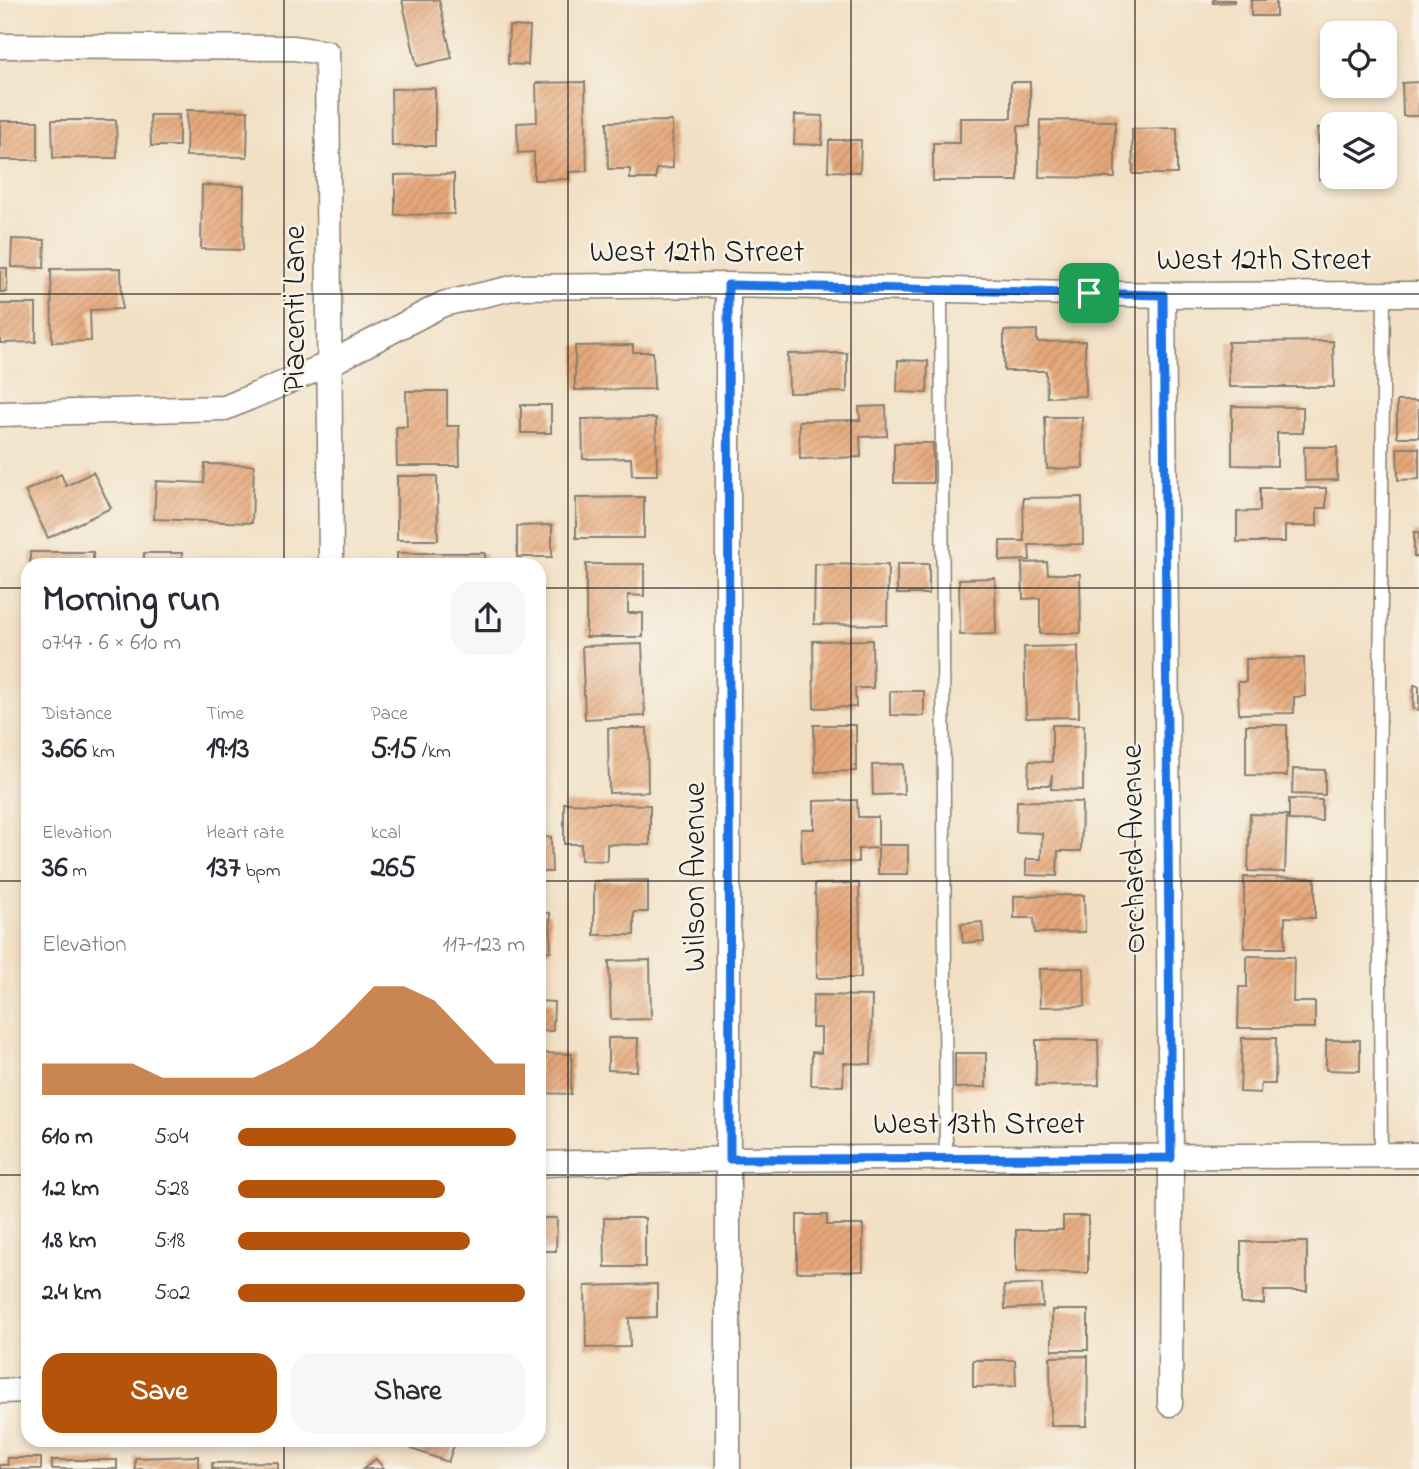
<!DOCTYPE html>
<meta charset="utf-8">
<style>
:root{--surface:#fff;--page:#f7f7f7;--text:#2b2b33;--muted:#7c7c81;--accent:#b45309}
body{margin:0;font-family:"Indie Flower",sans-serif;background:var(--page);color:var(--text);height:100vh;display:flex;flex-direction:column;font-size:26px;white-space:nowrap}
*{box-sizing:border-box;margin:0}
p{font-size:23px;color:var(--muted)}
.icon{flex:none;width:38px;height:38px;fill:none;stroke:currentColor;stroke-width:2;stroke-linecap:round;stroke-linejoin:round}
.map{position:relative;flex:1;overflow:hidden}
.side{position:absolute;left:21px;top:558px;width:525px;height:889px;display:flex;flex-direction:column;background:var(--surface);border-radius:21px;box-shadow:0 4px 10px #0003}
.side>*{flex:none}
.buttons{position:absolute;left:1320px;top:21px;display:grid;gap:14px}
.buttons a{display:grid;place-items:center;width:77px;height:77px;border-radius:14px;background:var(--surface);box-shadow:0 4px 10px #0003;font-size:35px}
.pin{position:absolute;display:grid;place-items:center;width:60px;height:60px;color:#fff;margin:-30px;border-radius:14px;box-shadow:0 4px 10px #0006}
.round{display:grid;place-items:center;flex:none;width:74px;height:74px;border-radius:21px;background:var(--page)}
.head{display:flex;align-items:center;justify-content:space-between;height:119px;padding:0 21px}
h1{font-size:38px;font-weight:700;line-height:52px}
.metrics{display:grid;grid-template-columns:repeat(3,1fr);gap:10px;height:119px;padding:7px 21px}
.metrics div{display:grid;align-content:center}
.metrics b{font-size:30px;font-weight:700}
.metrics small{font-size:19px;font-weight:400}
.metrics p{font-size:19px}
.chart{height:196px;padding:14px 21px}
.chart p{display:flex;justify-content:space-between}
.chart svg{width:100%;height:126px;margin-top:7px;fill:var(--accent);opacity:.7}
.cta{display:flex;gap:14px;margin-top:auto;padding:14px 21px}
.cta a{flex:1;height:80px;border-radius:21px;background:var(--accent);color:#fff;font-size:28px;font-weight:700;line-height:80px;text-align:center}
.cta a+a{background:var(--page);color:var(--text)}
ul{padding:0 21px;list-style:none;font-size:23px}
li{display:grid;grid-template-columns:112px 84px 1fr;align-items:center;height:52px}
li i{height:18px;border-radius:9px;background:var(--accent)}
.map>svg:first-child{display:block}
</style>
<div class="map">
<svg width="1419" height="1469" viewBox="0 0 1419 1469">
<defs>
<pattern id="building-hatch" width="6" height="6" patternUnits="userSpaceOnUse" patternTransform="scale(1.75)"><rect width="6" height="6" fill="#e5a77a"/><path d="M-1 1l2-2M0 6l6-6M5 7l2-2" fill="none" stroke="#c48f69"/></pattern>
</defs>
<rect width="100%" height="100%" fill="#f7f3e8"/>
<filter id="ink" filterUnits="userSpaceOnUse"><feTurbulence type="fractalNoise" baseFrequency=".0143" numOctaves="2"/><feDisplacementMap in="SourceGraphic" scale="14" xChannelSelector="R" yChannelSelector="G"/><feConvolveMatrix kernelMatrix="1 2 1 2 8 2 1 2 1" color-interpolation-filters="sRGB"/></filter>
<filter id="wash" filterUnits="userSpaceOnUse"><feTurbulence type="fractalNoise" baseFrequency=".00686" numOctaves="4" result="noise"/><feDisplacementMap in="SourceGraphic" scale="28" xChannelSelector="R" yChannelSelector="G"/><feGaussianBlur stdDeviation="1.57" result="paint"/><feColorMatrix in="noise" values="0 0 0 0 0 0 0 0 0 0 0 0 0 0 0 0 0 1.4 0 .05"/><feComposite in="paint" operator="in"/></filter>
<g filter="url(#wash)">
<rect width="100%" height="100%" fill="#f2e0c5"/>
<g id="blocks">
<path fill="url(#building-hatch)" d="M402,0H439L452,58L417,66Z
M1213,0H1234V2L1213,3Z
M1251,0H1276V16H1251Z
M509,26L530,27L528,65L508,64Z
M585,82L587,171L569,172V179L534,180V152L518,153L517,123L537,122L536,83Z
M1011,82H1030V126H1018V181H933V143H960V118H1011Z
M1419,82V116H1403L1402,83Z
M435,88V146H392L391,89Z
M187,110L248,111L247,157L186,156Z
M150,115H179V146H151Z
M795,115L823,116L822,145L794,144Z
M52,120H116L117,158H53Z
M1040,120L1115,121V178L1039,177Z
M0,121H38V160H0Z
M672,121L673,168L656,169V179H630V169H608L607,122Z
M1332,127V179H1319L1318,128Z
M1177,128V174H1133L1132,129Z
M829,140H861L860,172L828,171Z
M454,174V214L395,215V175Z
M202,185L244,186L243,250L201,249Z
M12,239L45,240L44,268L11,267Z
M0,268H7V292H0Z
M121,268L122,309L90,310L91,341L52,342L51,269Z
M0,304H36V342L0,343Z
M1037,330V342L1085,341L1086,396L1047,397L1046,371H1004V331Z
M1333,341L1334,387H1229L1228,342Z
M633,345V352H653L654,389L575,390V346Z
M847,353V392L789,393L788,354Z
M898,360L928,361L927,393L897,392Z
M406,391H447V426H459L460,466H397L396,427H407Z
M1397,401H1419V437H1397Z
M521,405H551V433H521Z
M886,406L887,436L860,437L861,457L800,459L799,421L860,420L859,407Z
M1232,406L1303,407V433H1277V466L1232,465Z
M1045,417H1082L1083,468L1047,469Z
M656,418L657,475H632L631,458L583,459L582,419Z
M894,443H933V483H894Z
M1304,447H1337V480L1305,481Z
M1397,448H1419V479L1398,480Z
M205,464L254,465L252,523L154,519L156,481L204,483Z
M93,472L111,508L48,538L25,491L61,474L66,486Z
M397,476H437L438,540H397Z
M1260,488H1326V508H1317V526H1285V542H1237V512L1260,511Z
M644,497V538H576V498Z
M1082,497L1083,544L1029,545L1030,560L1000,561V541H1024L1023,498Z
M552,525V557H517V526Z
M1414,532H1419V557H1414Z
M30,552H93V565H30Z
M144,553H182V565H144Z
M397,553H485V565H397Z
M1047,562L1048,574H1080L1081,633L1040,634V598L1023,599L1022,563Z
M586,564H644V596L628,595V613H643V637H586Z
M815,564L888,565L887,625L814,624Z
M897,564H929V594H897Z
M995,578L996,634L960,635L959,579Z
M872,640L873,688H855L856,707L814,708L813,641Z
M642,644L645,716L585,719L582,646Z
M1078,646L1079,717L1026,718L1024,647Z
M1304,658L1305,696L1294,697V713L1239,714L1238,682H1246V659Z
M1414,685L1419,686V710L1413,709Z
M890,691H924V716L890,715Z
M814,725H856V771L815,772Z
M1052,725H1084L1083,790L1051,789L1052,775L1050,785H1028L1029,761L1052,762Z
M1246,725H1287V776L1246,775Z
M608,728H647L648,792L609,793Z
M903,764L904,794L873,795L872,765Z
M1293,769L1325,770V795L1292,794Z
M1289,799L1322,800V821L1289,820Z
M857,800L858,817H878V845H908V874H878V848L858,849V862L802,863L801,829H814V801Z
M1017,801L1082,802L1081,851H1058L1057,876L1026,875V859H1041L1042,833L1016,832Z
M564,803L650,805V845L607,844V861L581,860V844H564Z
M1250,814L1287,815L1285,872L1248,871Z
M539,837H551L552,872H539Z
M1244,877L1315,878V918L1285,917V948H1244Z
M648,880V912H634V935H594V881Z
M859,883L861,978H817L815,884Z
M1084,895L1085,932L1035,933L1034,918H1014V896Z
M539,913H550L551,951L539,952Z
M982,922L984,941L963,943L961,924Z
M1247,956L1294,957L1293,1002H1315V1028H1238L1239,987H1247Z
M650,960L651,1019L611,1020L609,961Z
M1084,968L1085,1006L1040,1007L1039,969Z
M813,995L872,996L871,1064L844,1063L843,1086L811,1085L812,1052L821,1053V1028H812Z
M539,1001L554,1002L553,1031H539Z
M608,1038H638L637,1071L608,1070Z
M1242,1038H1276L1275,1084H1261L1260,1093L1240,1092Z
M1036,1040H1098L1099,1085L1036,1086Z
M1326,1040H1360V1071L1326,1070Z
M539,1053L572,1054L571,1094L539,1093Z
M955,1053H986V1087L955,1088Z
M797,1215H827V1225H863V1271L797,1272Z
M1063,1216H1088V1273L1016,1272V1230H1063Z
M539,1218H557L556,1251H539Z
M604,1218H645V1267H605Z
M1241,1242H1307V1291H1264V1304H1241Z
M657,1284V1317L629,1318L630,1347L586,1348L585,1286Z
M1042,1284L1043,1307L1005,1309L1004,1286Z
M1052,1310H1088V1350H1052Z
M1088,1356L1087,1426H1051L1050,1357Z
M973,1360H1015L1016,1386L973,1387Z
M414,1440H456L448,1462L411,1449Z
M198,1456V1469H135V1458Z
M7,1458H41V1469H0V1465H8Z
M376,1459L384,1469H363Z
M52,1460H117V1469H52Z
M278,1462V1469H212V1463Z"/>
</g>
</g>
<g filter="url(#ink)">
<use href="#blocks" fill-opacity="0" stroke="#877e70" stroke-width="2"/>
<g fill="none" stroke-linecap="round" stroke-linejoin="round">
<g stroke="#877e70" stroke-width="15">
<path id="service" d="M941,290L946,1158
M1381,1156L1379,799L1384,294"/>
</g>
<g stroke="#877e70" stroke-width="27">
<path id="minor" d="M0,46L294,48L327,53L331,565
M728,285V1469
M1163,295L1171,1158L1170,1404
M0,414L225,408L329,364L443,304L517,287L728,285L1163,295L1419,294
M539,1164L730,1159L1419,1155
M0,1391L28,1390"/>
</g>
<use href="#service" stroke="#fff" stroke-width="12"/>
<use href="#minor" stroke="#fff" stroke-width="24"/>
</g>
</g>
<g fill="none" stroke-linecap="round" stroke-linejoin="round" filter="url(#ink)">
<g stroke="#fff" stroke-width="14">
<path id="route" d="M728,285L1163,295L1171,1158L730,1159Z"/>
</g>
<use href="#route" stroke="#1a73e8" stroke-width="9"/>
</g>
<path fill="none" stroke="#1c1c1c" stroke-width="2" stroke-opacity="0.55" d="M284,0V565M568,0V1469M851,0V1469M1135,0V1469M0,294H1419M0,588H28M539,588H1419M0,881H28M539,881H1419M0,1175H28M539,1175H1419M284,1440V1469"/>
<g text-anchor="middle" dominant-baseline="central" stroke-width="5" stroke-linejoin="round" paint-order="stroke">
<g font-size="32" fill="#1c1c1c" stroke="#f7f3e8">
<text x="697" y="253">West 12th Street</text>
<text x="1264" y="261">West 12th Street</text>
<text transform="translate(296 309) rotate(-90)">Piacenti Lane</text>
<text transform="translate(1135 849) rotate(-91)">Orchard Avenue</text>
<text transform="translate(696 877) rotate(-90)">Wilson Avenue</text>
<text x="979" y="1125">West 13th Street</text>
</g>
</g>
</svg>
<div class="buttons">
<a><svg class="icon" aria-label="locate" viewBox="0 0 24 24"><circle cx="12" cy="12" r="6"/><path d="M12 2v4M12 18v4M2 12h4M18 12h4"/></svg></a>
<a><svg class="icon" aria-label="layers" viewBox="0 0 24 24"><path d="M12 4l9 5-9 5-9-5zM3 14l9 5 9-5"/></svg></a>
</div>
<div class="pin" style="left:1089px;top:293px;background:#1e9e55"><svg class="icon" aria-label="arrive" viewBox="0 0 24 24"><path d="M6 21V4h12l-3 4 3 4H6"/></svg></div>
<section class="side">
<div class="head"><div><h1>Morning run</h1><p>07:47 · 6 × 610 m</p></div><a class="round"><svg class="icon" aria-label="share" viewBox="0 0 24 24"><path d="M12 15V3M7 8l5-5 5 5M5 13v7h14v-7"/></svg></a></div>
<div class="metrics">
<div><p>Distance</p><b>3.66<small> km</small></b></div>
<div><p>Time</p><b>19:13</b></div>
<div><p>Pace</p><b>5:15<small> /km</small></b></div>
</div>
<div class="metrics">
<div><p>Elevation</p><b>36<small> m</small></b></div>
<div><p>Heart rate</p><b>137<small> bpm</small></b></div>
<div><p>kcal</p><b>265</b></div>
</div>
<div class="chart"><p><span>Elevation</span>117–123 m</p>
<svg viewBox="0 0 160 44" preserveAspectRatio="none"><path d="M0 44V33L10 33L20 33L30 33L40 38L50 38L60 38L70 38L80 33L90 27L100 17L110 6L120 6L130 11L140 22L150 33L160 33V44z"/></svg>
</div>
<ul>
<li><b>610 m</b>5:04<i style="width:97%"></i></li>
<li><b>1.2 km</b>5:28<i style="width:72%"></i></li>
<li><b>1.8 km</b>5:18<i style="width:81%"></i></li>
<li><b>2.4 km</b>5:02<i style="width:100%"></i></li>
</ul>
<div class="cta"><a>Save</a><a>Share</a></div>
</section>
</div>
